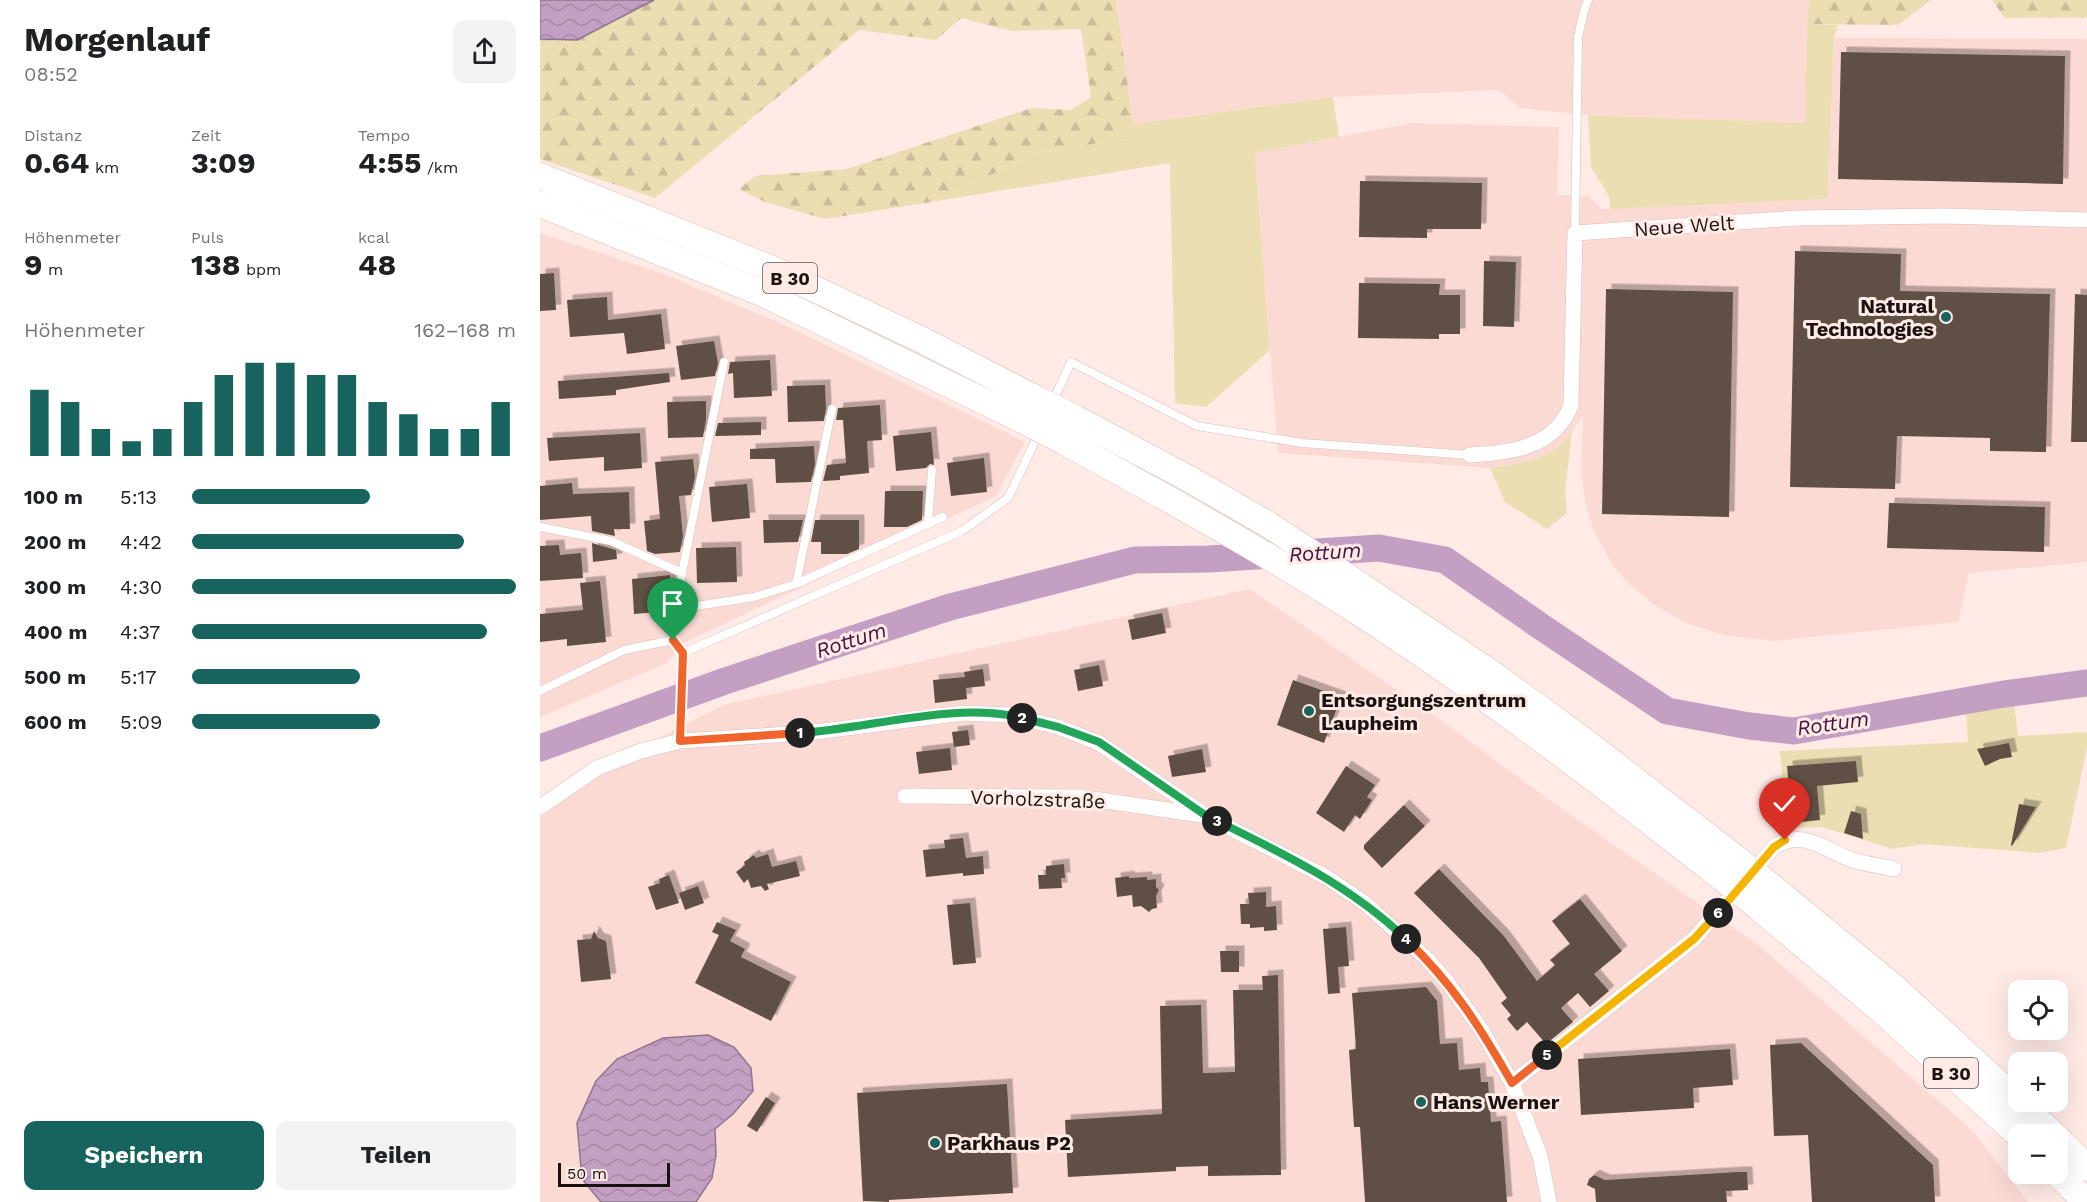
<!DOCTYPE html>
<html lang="de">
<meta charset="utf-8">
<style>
:root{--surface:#fff;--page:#f2f2f2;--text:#202124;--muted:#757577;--accent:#17645f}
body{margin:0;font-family:"Work Sans",sans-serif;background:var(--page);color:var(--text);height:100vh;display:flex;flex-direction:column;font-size:22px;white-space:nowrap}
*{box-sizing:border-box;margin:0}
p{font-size:20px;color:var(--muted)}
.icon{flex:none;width:33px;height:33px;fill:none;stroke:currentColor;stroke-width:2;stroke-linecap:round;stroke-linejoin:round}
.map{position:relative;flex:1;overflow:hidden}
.details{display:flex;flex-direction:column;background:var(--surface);width:540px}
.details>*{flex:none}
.fabs{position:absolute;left:1468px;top:980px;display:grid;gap:12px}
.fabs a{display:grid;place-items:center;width:60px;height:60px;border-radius:12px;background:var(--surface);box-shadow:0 6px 24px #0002;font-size:30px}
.scale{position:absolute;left:18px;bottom:15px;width:112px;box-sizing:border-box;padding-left:6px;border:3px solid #1a1210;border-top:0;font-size:16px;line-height:21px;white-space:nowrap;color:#1a1210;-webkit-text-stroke:4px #ffeae6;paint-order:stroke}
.pin{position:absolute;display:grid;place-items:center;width:51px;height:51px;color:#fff;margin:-62px -26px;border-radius:50% 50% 50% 0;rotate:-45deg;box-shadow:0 0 6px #0007}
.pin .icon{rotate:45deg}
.km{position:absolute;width:30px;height:30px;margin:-15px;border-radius:50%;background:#222;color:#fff;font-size:16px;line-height:30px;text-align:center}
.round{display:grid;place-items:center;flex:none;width:63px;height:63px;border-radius:12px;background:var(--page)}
.head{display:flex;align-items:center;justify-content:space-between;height:102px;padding:0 24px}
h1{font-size:33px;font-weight:700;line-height:45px}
.figures{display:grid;grid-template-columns:repeat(3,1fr);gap:9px;height:102px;padding:6px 24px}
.figures div{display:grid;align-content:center}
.figures b{font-size:30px;font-weight:700}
.figures small{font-size:16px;font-weight:400}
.figures p{font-size:16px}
.chart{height:168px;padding:12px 24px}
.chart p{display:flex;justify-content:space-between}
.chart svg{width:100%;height:108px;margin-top:6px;stroke:var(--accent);stroke-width:6}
.cta{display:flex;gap:12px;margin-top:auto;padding:12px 24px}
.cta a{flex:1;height:69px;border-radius:12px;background:var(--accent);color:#fff;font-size:24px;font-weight:700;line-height:69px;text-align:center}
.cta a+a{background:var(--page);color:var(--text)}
ul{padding:0 24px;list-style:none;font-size:20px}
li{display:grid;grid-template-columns:96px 72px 1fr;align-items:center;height:45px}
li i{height:15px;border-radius:8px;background:var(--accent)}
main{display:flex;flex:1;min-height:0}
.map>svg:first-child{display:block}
</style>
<main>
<section class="details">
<div class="head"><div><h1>Morgenlauf</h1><p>08:52</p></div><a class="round"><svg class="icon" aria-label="share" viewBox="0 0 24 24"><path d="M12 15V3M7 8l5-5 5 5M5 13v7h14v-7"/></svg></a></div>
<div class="figures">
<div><p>Distanz</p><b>0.64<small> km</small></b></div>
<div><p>Zeit</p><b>3:09</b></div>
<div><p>Tempo</p><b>4:55<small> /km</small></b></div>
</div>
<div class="figures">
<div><p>Höhenmeter</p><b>9<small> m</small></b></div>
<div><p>Puls</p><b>138<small> bpm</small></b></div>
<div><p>kcal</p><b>48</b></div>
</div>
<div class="chart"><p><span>Höhenmeter</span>162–168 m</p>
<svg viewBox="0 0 160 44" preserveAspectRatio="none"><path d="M5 44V17M15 44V22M25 44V33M35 44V38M45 44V33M55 44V22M65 44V11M75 44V6M85 44V6M95 44V11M105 44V11M115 44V22M125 44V27M135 44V33M145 44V33M155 44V22"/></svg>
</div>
<ul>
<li><b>100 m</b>5:13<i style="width:55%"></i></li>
<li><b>200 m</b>4:42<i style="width:84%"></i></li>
<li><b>300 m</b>4:30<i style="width:100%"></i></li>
<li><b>400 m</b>4:37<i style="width:91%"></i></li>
<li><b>500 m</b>5:17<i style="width:52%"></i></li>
<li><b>600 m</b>5:09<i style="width:58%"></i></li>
</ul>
<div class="cta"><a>Speichern</a><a>Teilen</a></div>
</section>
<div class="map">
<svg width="1547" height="1202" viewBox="0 0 1547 1202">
<defs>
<pattern id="forest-firs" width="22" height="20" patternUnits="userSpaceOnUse" patternTransform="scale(1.5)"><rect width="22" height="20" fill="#ecdeb3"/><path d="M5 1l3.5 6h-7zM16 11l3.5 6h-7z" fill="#cabd99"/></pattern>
<pattern id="water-waves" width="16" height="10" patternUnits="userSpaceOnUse" patternTransform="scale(1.5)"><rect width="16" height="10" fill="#c39fc3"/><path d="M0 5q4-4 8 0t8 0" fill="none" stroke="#a788a6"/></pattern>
<filter id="shadow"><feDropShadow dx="5.5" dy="-5.5" stdDeviation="0" flood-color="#0004"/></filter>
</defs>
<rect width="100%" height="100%" fill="#ffeae6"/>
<path fill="#fcdad4" d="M576,0H1269L1267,24L1266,123L1048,115L980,108L959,90L793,97L593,124Z
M1294,38L1547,39V562L1429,573L1418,622L1234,641L1184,635L1146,623L1113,604L1089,584L1073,565L1054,532L1046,505L1041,475L1043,415L1025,441L1009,453L989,461L950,468L738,453L715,153L873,123L1019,127L1017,195L1049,196L1062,209L1286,199Z
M0,233L124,274L251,328L485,442L456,496L141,644L127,663L0,717Z
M710,589L902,721L1008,799L1218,945L1431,1129L1488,1202H0V799L183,705Z"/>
<path fill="#ecdeb3" d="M1267,24L1298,25L1294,38L1287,199L1070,209L1069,196L1051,167L1048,115L1265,123Z
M793,97L799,137L715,153L730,350L666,407L635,403L630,163L391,202L501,152L584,139L593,124Z
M1032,431L1025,491L1027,513L1007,529L965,502L950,468C980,463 1013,460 1032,431Z
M1474,702L1478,736L1547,732V747L1526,848L1499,853L1382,844L1353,849L1282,827L1247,828L1240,751L1428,742L1426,710Z"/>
<path fill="url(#forest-firs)" d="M114,0H576L593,124L584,139L501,152L391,202L285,219L225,202L199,189L215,176L307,169L492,108L531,110L551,97L541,29L471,31L421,18L396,40L319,30L115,198L0,159V39L37,40Z
M1269,0H1391L1358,25L1267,24Z
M1452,0H1547V18H1465Z"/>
<path fill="url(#water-waves)" stroke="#90758d" stroke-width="1.5" d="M0,0H114L37,40L0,39Z
M168,1035L194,1047L211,1068L213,1091L193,1114L175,1129L176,1155L172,1178L156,1202H61L42,1179L37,1123L56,1081L77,1059L123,1038Z"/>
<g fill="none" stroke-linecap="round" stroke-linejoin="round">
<path stroke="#c39fc3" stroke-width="27" d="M0,748L185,681L410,607L595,560L669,559L839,548L905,560L1006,630L1127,711L1209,726L1254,731L1464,694L1547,683"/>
</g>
<path fill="#605044" filter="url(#shadow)" d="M1301,52L1525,56L1523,184L1298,179Z
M820,181L942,183L941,229H887V238L819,237Z
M1255,251L1361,254L1360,291L1510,294L1506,452L1450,451V438L1357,436L1355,489L1250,487Z
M944,261L976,262L974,327L943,326Z
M14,273L16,310L0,311V274Z
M819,283L900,284L899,295H920V334H899V339L818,338Z
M1066,289L1193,292L1189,517L1062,514Z
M1535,294L1547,295V442H1531Z
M67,297L68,320L121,314L125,349L87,354L84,333L30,337L27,300Z
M174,341L178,363L175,376L141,380L136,346Z
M230,360L232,396L194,398L193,373L188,374L190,362Z
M129,373L130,382L76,390V395L19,399L18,381Z
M285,385L286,408L284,421L248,422L247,386Z
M166,401V420L163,437L128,438L127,402Z
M340,405L342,440L327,441L329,473L300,476V480L283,481L287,465L306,463L303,420H296L298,408Z
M221,422V435L175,436L178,423Z
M391,432L394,465L390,464L386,468L356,471L353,436Z
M100,433L102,468L64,471V457L9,461L7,438Z
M274,446L275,464L271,482L236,483L235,459H210V449Z
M444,458L447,492L411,496L407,463Z
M153,459L155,477L151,495L139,496L143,536L140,552L115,554L107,551L104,521L120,519L115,462Z
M32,483L33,494L89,492L90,529H74L75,536L52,531L51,516L0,520V486Z
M207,484L210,518L172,522L169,487Z
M345,491H383L382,520L367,527H344Z
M1349,503L1505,507L1504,552L1347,548Z
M223,520H263L258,542L224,543Z
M275,520H319V549L307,554H281V542H271Z
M52,543L76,550L77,559L53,562Z
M19,545L20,555L41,553L43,578L0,581V546Z
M196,547L197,582L157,583L156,548Z
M130,575L132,600L131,611L94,614L92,579Z
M60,581L66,642L27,646V639L0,642V614L43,610L40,583Z
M622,613L626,633L592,640L588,620Z
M559,665L563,686L538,691L534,670Z
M443,669L445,686L426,688L427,699L395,703L393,680L425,677L424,672Z
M753,680L801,697L784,743L737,725Z
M428,730L430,745L414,747L412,732Z
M1469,743L1472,757L1460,759L1445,766L1437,749Z
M410,748L412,770L379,774L376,752Z
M662,749L666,772L632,777L628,756Z
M1316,761L1318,782L1277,786L1280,820L1252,823L1247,766Z
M806,766L835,785L827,797L832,800L820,819L815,815L804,832L776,813Z
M1479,804L1496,807L1472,846L1471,845Z
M864,805L885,826L842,868L824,849V845Z
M1311,811L1321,814L1323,839L1304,833Z
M423,838L426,858L443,856L444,874L423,876V873L386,877L383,850L405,848L404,840Z
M228,854L232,867L256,861L260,876L227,884L229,889L225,891L221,886L211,888L208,879L204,883L196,872L205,865L204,862L214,855L216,858Z
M524,864L525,878H521L522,888L499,889L498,875H506V866Z
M899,869L964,936L997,981L1015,965L1010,960L1030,944L1012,921L1040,899L1082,951L1054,974L1069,991L1050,1007L1038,993L1021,1008L1033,1022L1006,1044L987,1022L977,1031L967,1019L971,1015L961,1003L967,998L939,958L874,893Z
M129,875L139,903L116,910L108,887L120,883L119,879Z
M589,876V878L607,877V880L616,879V887L619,890L616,896L617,908L612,909L609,912L601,906L593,907L592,895L577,897L575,878Z
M158,886L164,903L145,910L139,893Z
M726,892V907L736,906L737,930L724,931V927L710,928V924H701L700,904H709L708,893Z
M430,903L436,963L413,965L407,905Z
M177,922L196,930L190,941L205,949L201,957L251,982L231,1021L155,983L179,935L172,932Z
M806,927L809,966L798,967L800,993L788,994L783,929Z
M54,931L58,938L66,941L71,979L41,982L37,940L51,939Z
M680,951H699V972H681Z
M738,975L741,1175L668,1176V1166L636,1167V1171L528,1177L525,1120L622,1114L620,1006L661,1005L663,1073L695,1072L693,990H723L722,976Z
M886,987L897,1001L900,1044L917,1043L919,1070L940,1068L941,1082H948L951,1122L961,1121L967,1202H825L820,1127H814L809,1050L816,1049L812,993Z
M1261,1043L1393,1165L1395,1202H1272L1268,1135L1234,1136L1230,1045Z
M1190,1049L1193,1085L1153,1088L1154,1108L1041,1115L1038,1059Z
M467,1084L473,1193L349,1200V1202L323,1201L317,1093Z
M226,1097L235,1103L217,1132L207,1126Z
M1197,1172H1207L1208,1190L1186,1191L1187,1202H1056L1055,1189L1047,1185L1049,1179L1054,1175L1065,1180Z"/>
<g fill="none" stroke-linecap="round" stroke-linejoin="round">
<g stroke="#d8bfbb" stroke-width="9">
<path id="service" d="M1035,233L1038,37L1044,11L1048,0
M512,403L531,362L657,426L762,443L930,455
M388,524L392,470
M0,527L71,541L142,573
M256,584L292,409
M137,609L214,597L256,584L403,517
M143,653L133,640L142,573L184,362
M0,691L84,650L133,640
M140,741L143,653L422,531L468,498L499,433"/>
</g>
<g stroke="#d8bfbb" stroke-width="16">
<path id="minor" d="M930,455C971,452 1014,449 1031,405L1035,233L1258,218L1404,216L1547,220
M365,796L539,797L661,815
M0,807L57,768L101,751L140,741L267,733L423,713L469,715L518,727L559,743L665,815L786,877L826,904L887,959L908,983L941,1029L972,1083L1000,1156L1009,1202
M972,1083L1154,939L1234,847C1262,828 1285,850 1312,860C1326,864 1340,866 1354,869"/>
</g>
<g stroke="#d8bfbb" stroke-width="27">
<path id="trunk" d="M0,176L237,271L384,341L493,397
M0,204L224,294L484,421
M533,417L651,480L729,525L799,571L954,675L1043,740L1197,859
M523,441C620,494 716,547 809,606C939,689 1061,783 1182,878
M1232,887L1355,988L1513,1134
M1218,907L1342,1011L1479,1135
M1518,1139L1547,1168
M1517,1173L1546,1202"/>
</g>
<use href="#service" stroke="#fff" stroke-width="8"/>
<use href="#minor" stroke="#fff" stroke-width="15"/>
<use href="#trunk" stroke="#fff" stroke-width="26"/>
<g stroke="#d8bfbb" stroke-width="27" stroke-linecap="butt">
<path id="trunk-bridge" d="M493,397L533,417
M484,421L523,441
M1197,859L1232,887
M1182,878L1218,907"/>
</g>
<use href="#trunk-bridge" stroke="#fff" stroke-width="26"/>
</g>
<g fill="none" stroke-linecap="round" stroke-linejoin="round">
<g stroke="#fff" stroke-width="12">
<path id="split-1" d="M133,640L143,653L140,741L260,733"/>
</g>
<g stroke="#fff" stroke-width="12">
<path id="split-2" d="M260,733C328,729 415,701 482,718"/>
</g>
<g stroke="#fff" stroke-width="12">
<path id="split-3" d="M482,718L518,727L559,742L665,815L677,821"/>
</g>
<g stroke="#fff" stroke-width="12">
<path id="split-4" d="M677,821C745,854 812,887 866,939"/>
</g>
<g stroke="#fff" stroke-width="12">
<path id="split-5" d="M866,939C913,984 940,1027 972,1083L1007,1055"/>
</g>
<g stroke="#fff" stroke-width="12">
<path id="split-6" d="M1007,1055L1154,939L1178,913"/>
</g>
<g stroke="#fff" stroke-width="12">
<path id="split-7" d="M1178,913L1234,847L1245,840"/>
</g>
<use href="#split-1" stroke="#f0652b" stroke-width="8"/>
<use href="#split-2" stroke="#22a559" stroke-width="8"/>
<use href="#split-3" stroke="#22a559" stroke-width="8"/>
<use href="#split-4" stroke="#22a559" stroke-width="8"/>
<use href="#split-5" stroke="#f0652b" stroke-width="8"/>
<use href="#split-6" stroke="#f5b400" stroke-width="8"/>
<use href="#split-7" stroke="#f5b400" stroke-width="8"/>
</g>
<g fill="#17645f" stroke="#ffeae6" stroke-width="2">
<circle cx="1406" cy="317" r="6"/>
<circle cx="769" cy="711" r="6"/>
<circle cx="881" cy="1102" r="6"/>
<circle cx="395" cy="1143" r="6"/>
</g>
<g text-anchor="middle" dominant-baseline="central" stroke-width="6" stroke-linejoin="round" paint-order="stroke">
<g fill="#ffeae6" stroke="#5f5350" stroke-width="1.5">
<rect x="223" y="263" width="54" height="30" rx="4.5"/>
<rect x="1384" y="1058" width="54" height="30" rx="4.5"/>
</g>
<g font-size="18" font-weight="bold" fill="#1a1210">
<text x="250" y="278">B 30</text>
<text x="1411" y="1073">B 30</text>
</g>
<g font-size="20" fill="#1a1210" stroke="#ffeae6">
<text transform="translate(1144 226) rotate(-4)">Neue Welt</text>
<text transform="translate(498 799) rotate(2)">Vorholzstraße</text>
</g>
<g font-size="20" font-weight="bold" fill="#1a1210" stroke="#ffeae6" text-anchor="start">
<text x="1394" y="306" text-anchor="end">Natural<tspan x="1394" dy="23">Technologies</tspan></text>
<text x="781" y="700">Entsorgungszentrum<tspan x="781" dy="23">Laupheim</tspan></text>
<text x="893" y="1102">Hans Werner</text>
<text x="407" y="1143">Parkhaus P2</text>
</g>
<g font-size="21" font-style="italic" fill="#401442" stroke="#ffeae6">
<text transform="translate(785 552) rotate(-4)">Rottum</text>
<text transform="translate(311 640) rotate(-18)">Rottum</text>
<text transform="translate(1293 723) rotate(-8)">Rottum</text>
</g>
</g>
</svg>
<div class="fabs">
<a><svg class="icon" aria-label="locate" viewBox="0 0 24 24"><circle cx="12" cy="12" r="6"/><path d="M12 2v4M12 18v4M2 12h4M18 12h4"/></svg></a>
<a>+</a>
<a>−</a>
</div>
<div class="scale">50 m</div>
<div class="pin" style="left:133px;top:640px;background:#1e9e55"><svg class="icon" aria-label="arrive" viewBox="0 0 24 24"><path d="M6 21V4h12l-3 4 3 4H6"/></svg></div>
<div class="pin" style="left:1245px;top:840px;background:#d93025"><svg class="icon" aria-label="check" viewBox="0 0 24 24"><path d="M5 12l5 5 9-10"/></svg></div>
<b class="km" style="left:260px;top:733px">1</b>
<b class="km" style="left:482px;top:718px">2</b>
<b class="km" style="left:677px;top:821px">3</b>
<b class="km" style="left:866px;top:939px">4</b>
<b class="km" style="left:1007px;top:1055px">5</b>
<b class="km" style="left:1178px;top:913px">6</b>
</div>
</main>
